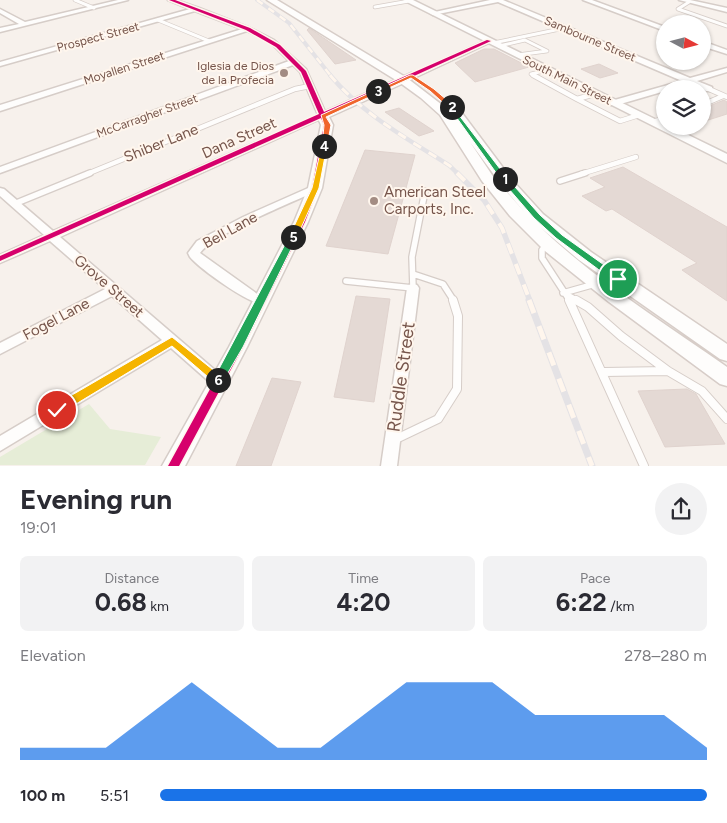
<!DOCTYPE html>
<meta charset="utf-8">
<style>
:root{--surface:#fff;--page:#f2f2f3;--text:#2b2b33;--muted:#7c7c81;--accent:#1a73e8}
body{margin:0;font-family:Figtree,sans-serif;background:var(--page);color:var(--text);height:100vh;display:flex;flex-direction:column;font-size:19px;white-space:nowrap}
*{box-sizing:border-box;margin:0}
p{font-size:16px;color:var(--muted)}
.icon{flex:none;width:28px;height:28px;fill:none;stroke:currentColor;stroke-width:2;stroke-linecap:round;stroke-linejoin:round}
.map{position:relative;height:466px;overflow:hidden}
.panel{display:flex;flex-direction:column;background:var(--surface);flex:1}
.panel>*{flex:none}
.needle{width:32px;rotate:97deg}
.tools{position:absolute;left:656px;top:15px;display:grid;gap:10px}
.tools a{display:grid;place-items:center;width:55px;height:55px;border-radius:50%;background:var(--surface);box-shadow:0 1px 4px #0004;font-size:25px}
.pin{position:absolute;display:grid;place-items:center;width:42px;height:42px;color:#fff;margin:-21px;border:2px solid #fff;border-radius:50%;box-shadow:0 1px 5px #0007}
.km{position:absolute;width:25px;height:25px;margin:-12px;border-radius:50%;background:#222;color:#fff;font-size:14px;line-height:25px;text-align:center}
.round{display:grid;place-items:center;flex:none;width:52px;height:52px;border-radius:26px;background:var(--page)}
.head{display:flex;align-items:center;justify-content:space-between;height:85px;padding:0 20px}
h1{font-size:28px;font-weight:700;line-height:38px}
.stats{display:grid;grid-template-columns:repeat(3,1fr);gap:8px;height:85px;padding:5px 20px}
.stats div{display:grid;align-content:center;border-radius:8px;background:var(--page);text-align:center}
.stats b{font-size:25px;font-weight:700}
.stats small{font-size:14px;font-weight:400}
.stats p{font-size:14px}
.chart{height:140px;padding:10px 20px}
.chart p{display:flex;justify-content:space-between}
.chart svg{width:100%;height:90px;margin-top:5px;fill:var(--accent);opacity:.7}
ul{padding:0 20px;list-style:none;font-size:16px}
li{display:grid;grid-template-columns:80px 60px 1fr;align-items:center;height:38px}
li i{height:12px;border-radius:6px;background:var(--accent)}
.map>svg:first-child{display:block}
</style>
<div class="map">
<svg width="727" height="466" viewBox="0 0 727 466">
<rect width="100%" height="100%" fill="#f7f1ec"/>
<path fill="#e6edd7" d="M89,404L110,429L161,437L145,465H0V457Z"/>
<path fill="#e4d9d4" stroke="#e0d3ce" d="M309,28L356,60L335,64L307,30Z
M484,49H494L529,67L475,82L455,63Z
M599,64L618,73L600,78L581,69Z
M724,100L727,102V114L702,122V109Z
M399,108L434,131L419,136L385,112Z
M365,150L415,155L388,254L326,246Z
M623,167L727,227V301L682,270L697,263L612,209L606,211L582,196L605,187L590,178Z
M356,296L390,299L374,402L334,397Z
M272,378L301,382L271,466H236Z
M687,389L696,394L725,444L665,447L638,391Z"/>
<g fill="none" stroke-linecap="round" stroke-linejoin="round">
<g stroke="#d6cdc8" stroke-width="4.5">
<path id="service-far3" d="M75,0L94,8
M689,2L678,9L727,26
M375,7L409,1
M158,20L209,41
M493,43L565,28
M499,46L525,40L547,51L517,55
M535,76L531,74L548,70"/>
</g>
<g stroke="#d6cdc8" stroke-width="6">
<path id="service-far2" d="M533,75L577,99
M709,89L727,97
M595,94L577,99L620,121L639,115
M702,105L723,96
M653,122L665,118
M87,174L295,89L310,86
M581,174L636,157"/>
</g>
<g stroke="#d6cdc8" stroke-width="8">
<path id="service-far1" d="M560,181L585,173
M14,204L90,173
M547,243L542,250V258L570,301
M413,274L443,284L454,301
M346,281L413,288L412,257L425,191
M563,293L595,284
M567,295L578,301"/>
</g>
<g stroke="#d6cdc8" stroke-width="10">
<path id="service" d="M569,300L644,466
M576,300L588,307L621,336L668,371L702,391L727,419
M604,372L668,371
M394,440L438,419L457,389L458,316L453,300"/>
</g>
<g stroke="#d6cdc8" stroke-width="3">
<path id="minor" d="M118,0H128L0,32V28L19,24L0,13V9L25,22Z
M168,0H176L199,8L250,28L274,40L306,69L327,116L60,237L223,377L225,381L223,385L218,387L213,385L171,348L0,451V436L162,340L112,296L0,354V343L105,289L50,241L0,263V255L44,235L0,196V188L4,189L53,231L318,115L300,72L293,65L0,173V167L289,61L270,42L247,31L0,111V105L242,29L195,11L0,66V62L190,9Z
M490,0H503L690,78L727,68V72L697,81L712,87V91H706L689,83L665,89V91L617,105H611V101L682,81L498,2L433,15L430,13Z
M583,0H592L665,27V31Z
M679,0H690L727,8V12Z
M489,39L492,41L491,42L414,78L407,76Z
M702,41L727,50V54L702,46Z
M315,185L320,188L319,190C293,202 213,234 200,253L267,301L266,304C253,308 199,268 190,257L188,253L197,241L243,217Z
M413,284L417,285L419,288L397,466H381L407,288L409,285Z"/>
</g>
<g stroke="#d6cdc8" stroke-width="3">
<path id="tertiary" d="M403,0H413L665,124V126H670L727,154V163Z
M411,73L415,74V78L329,117L333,125L322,188L308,222L247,347L185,466H162L229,347L294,222L308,188L321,125L317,116L319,114Z"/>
</g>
<g stroke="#d7cdc8" stroke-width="3">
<path id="secondary" d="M267,0H277L407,78L446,108L452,104L456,105L513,181L543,214L591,252L727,344V361L720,359L579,260L541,228C597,281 664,323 727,367V386L720,384L609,302L545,251L510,216L482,181L440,115L421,98L399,82ZM470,142L503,187L526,214L492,175Z"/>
</g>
<use href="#service-far3" stroke="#fefdfc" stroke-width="3"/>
<use href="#service-far2" stroke="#fefdfc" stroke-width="4.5"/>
<use href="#service-far1" stroke="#fefdfc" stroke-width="5.5"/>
<use href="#service" stroke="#fefdfc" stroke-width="8"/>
<use href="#minor" fill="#fefdfc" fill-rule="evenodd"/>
<use href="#tertiary" fill="#fefdfc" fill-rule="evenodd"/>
<use href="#secondary" fill="#fefdfc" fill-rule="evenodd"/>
<g stroke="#e4e2e5" stroke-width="4">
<path id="rail-far3" d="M257,0L289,23L331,76"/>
</g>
<g stroke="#e4e2e5" stroke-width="4.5">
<path id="rail-far2" d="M330,75C362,114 408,139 450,166L458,174"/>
</g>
<g stroke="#e4e2e5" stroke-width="5.5">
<path id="rail-far1" d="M457,173L484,200L502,228L530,301"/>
</g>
<g stroke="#e4e2e5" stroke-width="7">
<path id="rail" d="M529,300L592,466"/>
</g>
<use href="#rail-far3" stroke="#fff6ed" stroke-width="2.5" stroke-dasharray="7" stroke-linecap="butt"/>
<use href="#rail-far2" stroke="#fff6ed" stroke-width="3" stroke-dasharray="9" stroke-linecap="butt"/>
<use href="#rail-far1" stroke="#fff6ed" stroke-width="4" stroke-dasharray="11" stroke-linecap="butt"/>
<use href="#rail" stroke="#fff6ed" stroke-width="5" stroke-dasharray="14" stroke-linecap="butt"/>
<g stroke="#fff6ed" stroke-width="3">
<path id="cycleway" d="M169,0H175L250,28L280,45L306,71L324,112L487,40L491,41L326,116L330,125L318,188L305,222L243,347L179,466H168L233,347L297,222L312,188L324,125L321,118L0,261V256L319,114L301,72L276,47L246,30Z"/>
</g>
<use href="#cycleway" fill="#d6006c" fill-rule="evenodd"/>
</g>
<path fill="#22a559" stroke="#fff" d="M502,178H507L540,215L562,235L621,277V281H614L556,238L534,218L502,181Z"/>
<path fill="#22a559" stroke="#fff" d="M452,106L507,178V181H502L449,107Z"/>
<path fill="#f0652b" stroke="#fff" d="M410,75H413L434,89L454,106V109H450L430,91L411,78L380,92L375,91Z"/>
<path fill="#f0652b" stroke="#fff" d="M378,89L380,92L326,117L331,125L327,146L322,147L324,125L321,115Z"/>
<path fill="#f5b400" stroke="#fff" d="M322,144L327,146L319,188L297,237L290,239L289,237L312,188Z"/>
<path fill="#22a559" stroke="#fff" d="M290,235L297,237L243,347L222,383H215L213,380Z"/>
<path fill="#f5b400" stroke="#fff" d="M172,337L222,377L224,380L222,383H215L172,346L61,413H53L52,410L53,406Z"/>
<g fill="#a38c83" stroke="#fff6ed" stroke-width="2">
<circle cx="284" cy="73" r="5"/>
<circle cx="374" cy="201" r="5"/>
</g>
<g text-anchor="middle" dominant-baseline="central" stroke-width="4" stroke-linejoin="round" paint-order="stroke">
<g font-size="12" fill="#76554b" stroke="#fff6ed">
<text transform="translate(98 37) rotate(-15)">Prospect Street</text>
<text transform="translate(590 39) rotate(23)">Sambourne Street</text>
<text transform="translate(124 68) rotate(-18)">Moyallen Street</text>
<text transform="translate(567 80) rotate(26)">South Main Street</text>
<text transform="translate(147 116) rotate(-20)">McCarragher Street</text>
</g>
<g font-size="12" fill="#76554b" stroke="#fff6ed" text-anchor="end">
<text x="274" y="66">Iglesia de Dios<tspan x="274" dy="14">de la Profecia</tspan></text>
</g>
<g font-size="15" fill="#76554b" stroke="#fff6ed">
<text transform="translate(239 138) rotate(-24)">Dana Street</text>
<text transform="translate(161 143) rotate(-22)">Shiber Lane</text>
<text transform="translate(230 230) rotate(-29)">Bell Lane</text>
<text transform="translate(109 286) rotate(41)">Grove Street</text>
<text transform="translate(56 319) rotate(-28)">Fogel Lane</text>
</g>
<g font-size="15" fill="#76554b" stroke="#fff6ed" text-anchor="start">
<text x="384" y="192">American Steel<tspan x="384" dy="17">Carports, Inc.</tspan></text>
</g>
<g font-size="18" fill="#76554b" stroke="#fff6ed">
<text transform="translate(401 377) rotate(-82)">Ruddle Street</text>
</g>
</g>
</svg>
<div class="tools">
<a><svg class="needle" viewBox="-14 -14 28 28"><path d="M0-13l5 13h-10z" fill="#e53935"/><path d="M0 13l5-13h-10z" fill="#7c7c81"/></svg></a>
<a><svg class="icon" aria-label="layers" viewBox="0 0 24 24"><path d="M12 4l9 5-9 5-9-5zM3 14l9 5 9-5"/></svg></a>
</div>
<div class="pin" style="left:618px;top:279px;background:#1e9e55"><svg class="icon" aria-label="arrive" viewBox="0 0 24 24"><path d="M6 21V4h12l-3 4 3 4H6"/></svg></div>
<div class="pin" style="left:57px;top:410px;background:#d93025"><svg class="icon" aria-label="check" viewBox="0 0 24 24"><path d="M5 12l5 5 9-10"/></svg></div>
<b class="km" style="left:505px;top:179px">1</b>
<b class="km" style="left:452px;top:107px">2</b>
<b class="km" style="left:378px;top:91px">3</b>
<b class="km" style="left:324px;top:146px">4</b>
<b class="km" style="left:293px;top:237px">5</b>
<b class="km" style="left:218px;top:380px">6</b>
</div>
<section class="panel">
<div class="head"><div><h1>Evening run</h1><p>19:01</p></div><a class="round"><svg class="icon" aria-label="share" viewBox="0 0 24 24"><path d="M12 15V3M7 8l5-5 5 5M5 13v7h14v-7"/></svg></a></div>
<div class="stats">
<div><p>Distance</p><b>0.68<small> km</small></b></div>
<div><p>Time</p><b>4:20</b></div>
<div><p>Pace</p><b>6:22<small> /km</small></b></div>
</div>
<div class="chart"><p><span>Elevation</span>278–280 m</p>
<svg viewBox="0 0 160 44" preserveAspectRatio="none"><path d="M0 44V38L10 38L20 38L30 22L40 6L50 22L60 38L70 38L80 22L90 6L100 6L110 6L120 22L130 22L140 22L150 22L160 38V44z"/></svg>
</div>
<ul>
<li><b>100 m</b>5:51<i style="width:100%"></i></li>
</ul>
</section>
